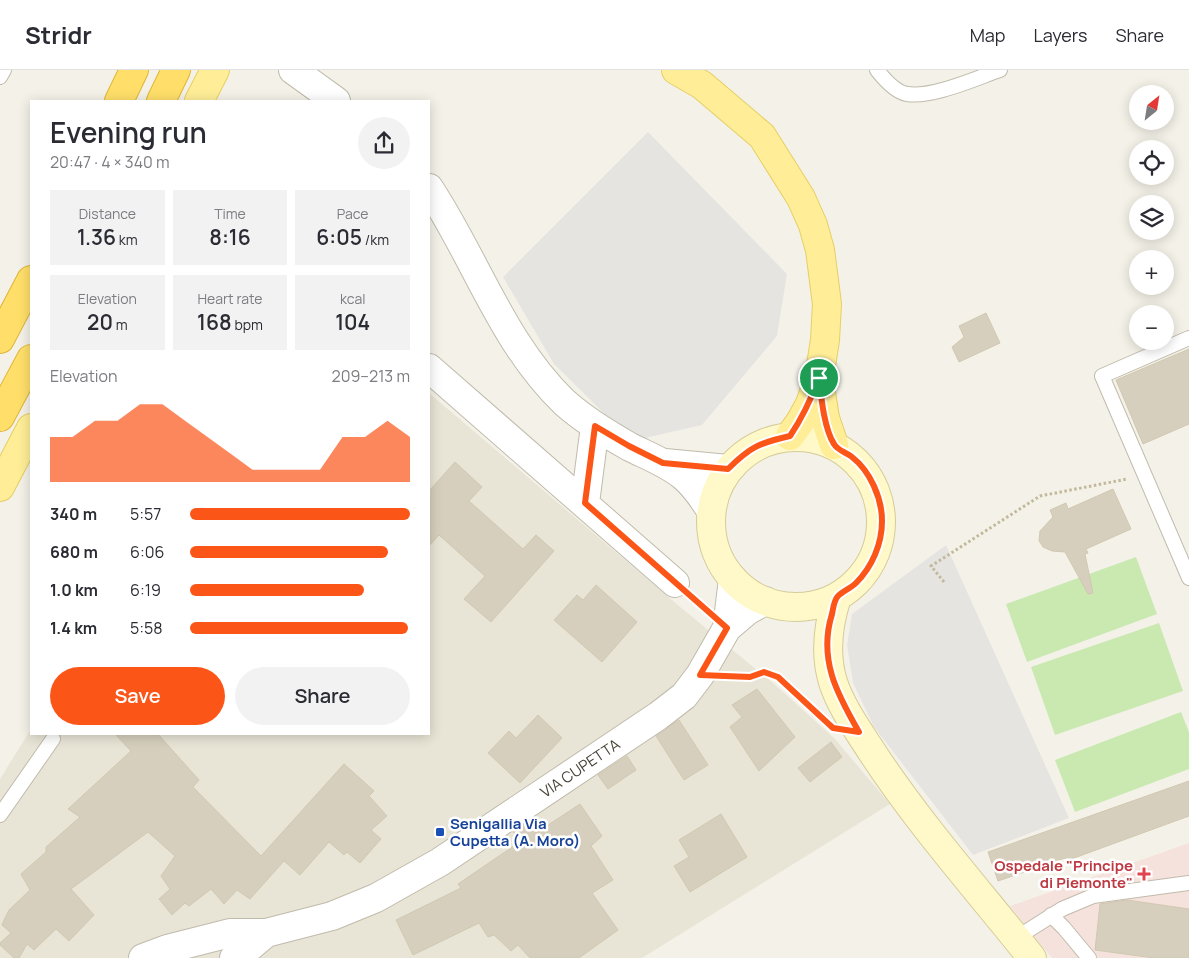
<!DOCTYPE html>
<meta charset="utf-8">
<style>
:root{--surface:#fff;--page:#f2f2f3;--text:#2b2b33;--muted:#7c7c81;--line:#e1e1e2;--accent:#fc5518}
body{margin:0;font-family:Manrope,sans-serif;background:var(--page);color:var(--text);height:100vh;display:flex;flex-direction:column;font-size:19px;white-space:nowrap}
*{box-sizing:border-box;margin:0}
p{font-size:16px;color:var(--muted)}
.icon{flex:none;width:28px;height:28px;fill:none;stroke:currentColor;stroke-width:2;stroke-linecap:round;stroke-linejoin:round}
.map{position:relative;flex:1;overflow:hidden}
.drawer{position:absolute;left:30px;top:30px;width:400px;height:635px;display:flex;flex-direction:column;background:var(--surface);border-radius:0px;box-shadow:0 2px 12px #0003}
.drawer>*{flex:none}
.needle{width:32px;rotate:30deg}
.tools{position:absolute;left:1129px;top:15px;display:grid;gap:10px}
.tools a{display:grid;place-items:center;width:45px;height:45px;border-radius:50%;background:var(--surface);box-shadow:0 2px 12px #0003;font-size:25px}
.pin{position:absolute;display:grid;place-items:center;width:42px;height:42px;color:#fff;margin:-21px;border:2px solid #fff;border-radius:50%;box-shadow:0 1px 5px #0007}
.round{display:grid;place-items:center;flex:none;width:52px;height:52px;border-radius:26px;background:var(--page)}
.summary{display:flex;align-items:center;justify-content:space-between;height:85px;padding:0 20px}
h1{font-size:28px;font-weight:600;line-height:38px}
.metrics{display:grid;grid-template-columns:repeat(3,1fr);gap:8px;height:85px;padding:5px 20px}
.metrics div{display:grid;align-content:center;border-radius:0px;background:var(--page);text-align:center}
.metrics b{font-size:21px;font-weight:600}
.metrics small{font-size:14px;font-weight:400}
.metrics p{font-size:14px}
.chart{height:140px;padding:10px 20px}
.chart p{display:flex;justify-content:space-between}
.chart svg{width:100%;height:90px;margin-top:5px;fill:var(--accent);opacity:.7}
.cta{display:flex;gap:10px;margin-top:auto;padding:10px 20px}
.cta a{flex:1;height:58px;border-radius:30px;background:var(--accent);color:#fff;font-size:20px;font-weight:600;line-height:58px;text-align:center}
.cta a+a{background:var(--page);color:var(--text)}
ul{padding:0 20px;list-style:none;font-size:16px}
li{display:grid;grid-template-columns:80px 60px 1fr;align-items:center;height:38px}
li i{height:12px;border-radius:6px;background:var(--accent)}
header{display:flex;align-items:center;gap:30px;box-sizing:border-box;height:70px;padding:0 25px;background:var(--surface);border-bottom:1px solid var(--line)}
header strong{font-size:24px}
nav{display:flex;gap:28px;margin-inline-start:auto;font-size:18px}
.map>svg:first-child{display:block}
</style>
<header>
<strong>Stridr</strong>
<nav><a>Map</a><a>Layers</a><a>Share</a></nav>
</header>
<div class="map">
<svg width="1189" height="888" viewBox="0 0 1189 888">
<rect width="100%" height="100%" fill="#f4f2e8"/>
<path fill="#e8e5d6" d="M429,323L679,536L773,613L835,669L890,734L642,888H0V709L31,659V664H429Z"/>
<path fill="#f5e2dc" d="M1189,773V888H1052L1010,836Z"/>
<path fill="#c9e9b1" d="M1136,487L1157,544L1027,592L1006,534Z
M1159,553L1183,621L1055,665L1031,597Z
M1181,642L1189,662V699L1075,742L1055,690Z"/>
<path fill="#e6e4e0" d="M648,62L787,204L777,266L702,355L632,371L554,294L503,207Z
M946,475L1069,748L973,785L874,657L853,613L847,575L852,544Z"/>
<path fill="#d6cfbd" stroke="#d1c8b1" d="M986,243L1000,273L959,292L952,277L964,267L959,256Z
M1189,279V354L1143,374L1116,310Z
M455,392L482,417L469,431L523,479L536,465L554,481L491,552L464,529L485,506L439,465L429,476V421Z
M1113,419L1131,459L1086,479L1088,483L1085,484L1093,523L1088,524L1065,482L1052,481L1043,477L1039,471L1040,461L1053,447L1050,440L1066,433L1068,439Z
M596,515L637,552L602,592L554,550L577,525L583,530Z
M757,619L795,667L759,701L730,657L742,647L732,635Z
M538,645L562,668L520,713L488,683L509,661L516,668Z
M679,650L708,695L684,710L656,666Z
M115,664H158L199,710L193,717L261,786L344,694L374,721L369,726L387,746L371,760L381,769L360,793L347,782L344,785L329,772L300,805L284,791L250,829L237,820L224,834L211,819L189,836L185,833L172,845L159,829L170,819L161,806L175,786L148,762L71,819L94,845L69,871L56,859L34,880L27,874L19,888H14L0,875V873L11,863L2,855L5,848L9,840L30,820L21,804L46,782V777L80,747L68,739L131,681Z
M831,672L842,687L810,712L798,698Z
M627,686L636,700L608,719L598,705Z
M1189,711V746L1066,791L1065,788L998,811L988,782Z
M580,734L602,766L591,776L613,810L592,823L618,860L579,888H530L518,875L511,881L494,865L488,867L479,853L413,885L396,850L461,818L458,814L521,771L513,762L526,753L536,763Z
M721,744L747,787L690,822L674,796L689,787L679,770Z
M1127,830L1189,839V888H1154L1095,880L1100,834Z"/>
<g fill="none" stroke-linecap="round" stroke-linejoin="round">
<g stroke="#c0bbab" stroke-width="16">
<path id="lane" d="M877,0C884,9 895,22 907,24C932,28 974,9 1000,0
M0,7L4,0
M1189,268L1102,306L1189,508
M0,745L53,669
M1051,845L1064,858L1089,888
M1016,868L1062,839L1093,826L1189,813"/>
</g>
<g stroke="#c0bbab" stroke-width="30">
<path id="street" d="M293,0L336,31
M429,118C476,189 502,272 564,332C584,350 607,364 630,377C648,386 667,393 683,406C695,416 703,428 711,441
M429,298L675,513
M665,393L728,399
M585,433L595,356
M727,558L733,509
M143,888L167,879L230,863H266L332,846L376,828L440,792L658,646L684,626L700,605L727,558L747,541L765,531
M234,888L239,886L266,863"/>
</g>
<g stroke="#d5cb98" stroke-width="30">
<path id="secondary" d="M711 452a85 85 0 1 1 170 0a85 85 0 1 1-170 0Z
M837,527C828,555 824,583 833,612C841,637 858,660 872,682C919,754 978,820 1032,888"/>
</g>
<g stroke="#e5ce65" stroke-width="30">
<path id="primary" d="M676,0L702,15L762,66L801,128L813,155L820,180L827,234L825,270L819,308L810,334L800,352L790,366
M199,31L215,0
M819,311L825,348L834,375
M0,417L31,358"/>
</g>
<g stroke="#dfb537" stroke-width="30">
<path id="highway" d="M119,31L134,0
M161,31L176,0
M0,269L31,210
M0,347L31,289"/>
</g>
<path stroke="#c2b99c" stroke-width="3" stroke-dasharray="2.5 2.5" stroke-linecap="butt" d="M944,512L931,496L1040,426L1127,409
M693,529L704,538
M727,606L749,607L765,602L779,607L817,643"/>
<use href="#lane" stroke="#fff" stroke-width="14"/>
<use href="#street" stroke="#fff" stroke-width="28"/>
<use href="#secondary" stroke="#fff8c8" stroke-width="28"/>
<use href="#primary" stroke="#ffee97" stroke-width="28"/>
<use href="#highway" stroke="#ffdf69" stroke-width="28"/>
</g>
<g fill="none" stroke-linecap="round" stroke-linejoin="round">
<g stroke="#fff" stroke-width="10">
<path id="route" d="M819,308C821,325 824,359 834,374C837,380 847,383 852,387C870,401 882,428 882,451C882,474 872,497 856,513C851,518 843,521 838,526C834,530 833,539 832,544C818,589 837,624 859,662L833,658L778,607L764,602L750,607L700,605L727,558L585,433L595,356L629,376L663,393L728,399C750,377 759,373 790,366C803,347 811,329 819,308Z"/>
</g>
<use href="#route" stroke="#fc5518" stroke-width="6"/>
</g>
<rect fill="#1a4fb4" stroke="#fff" stroke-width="2" x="435" y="757" width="10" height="10" rx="2.5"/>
<path fill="#e0444e" stroke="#fff" stroke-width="2" d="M1141.5 796.5h5v5h5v5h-5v5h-5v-5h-5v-5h5z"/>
<g text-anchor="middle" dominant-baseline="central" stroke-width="5" stroke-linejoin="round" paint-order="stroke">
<g font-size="15" fill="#484337" stroke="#fff">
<text transform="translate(580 698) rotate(-34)">VIA CUPETTA</text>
</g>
<g font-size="15" font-weight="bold" fill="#164399" stroke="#fff" text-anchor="start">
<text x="450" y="753">Senigallia Via<tspan x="450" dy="17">Cupetta (A. Moro)</tspan></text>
</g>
<g font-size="15" font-weight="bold" fill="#be3a42" stroke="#fff" text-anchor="end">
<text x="1133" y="795">Ospedale "Principe<tspan x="1133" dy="17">di Piemonte"</tspan></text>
</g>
</g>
</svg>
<div class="tools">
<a><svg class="needle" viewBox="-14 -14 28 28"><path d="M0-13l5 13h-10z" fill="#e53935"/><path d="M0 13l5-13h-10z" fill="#7c7c81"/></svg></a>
<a><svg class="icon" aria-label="locate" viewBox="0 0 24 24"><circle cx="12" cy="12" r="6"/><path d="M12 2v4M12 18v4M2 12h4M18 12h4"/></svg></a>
<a><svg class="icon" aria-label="layers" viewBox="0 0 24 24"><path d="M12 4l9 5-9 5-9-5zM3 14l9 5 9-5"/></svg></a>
<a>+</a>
<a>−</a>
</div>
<div class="pin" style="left:819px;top:308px;background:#1e9e55"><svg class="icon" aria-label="arrive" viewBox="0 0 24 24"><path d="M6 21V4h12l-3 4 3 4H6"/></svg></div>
<section class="drawer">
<div class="summary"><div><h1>Evening run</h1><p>20:47 · 4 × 340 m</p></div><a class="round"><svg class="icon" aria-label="share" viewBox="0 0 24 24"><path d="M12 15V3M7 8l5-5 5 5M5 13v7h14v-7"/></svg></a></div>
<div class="metrics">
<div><p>Distance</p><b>1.36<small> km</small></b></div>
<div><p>Time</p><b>8:16</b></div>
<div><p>Pace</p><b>6:05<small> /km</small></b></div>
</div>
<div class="metrics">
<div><p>Elevation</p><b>20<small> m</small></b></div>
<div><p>Heart rate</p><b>168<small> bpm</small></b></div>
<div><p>kcal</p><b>104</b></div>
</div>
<div class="chart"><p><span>Elevation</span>209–213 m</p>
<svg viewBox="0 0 160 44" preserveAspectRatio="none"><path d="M0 44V22L10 22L20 14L30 14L40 6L50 6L60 14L70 22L80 30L90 38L100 38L110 38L120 38L130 22L140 22L150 14L160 22V44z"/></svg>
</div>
<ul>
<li><b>340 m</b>5:57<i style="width:100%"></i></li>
<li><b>680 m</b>6:06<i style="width:90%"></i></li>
<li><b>1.0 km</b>6:19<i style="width:79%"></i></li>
<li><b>1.4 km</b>5:58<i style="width:99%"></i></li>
</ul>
<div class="cta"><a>Save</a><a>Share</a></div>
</section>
</div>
